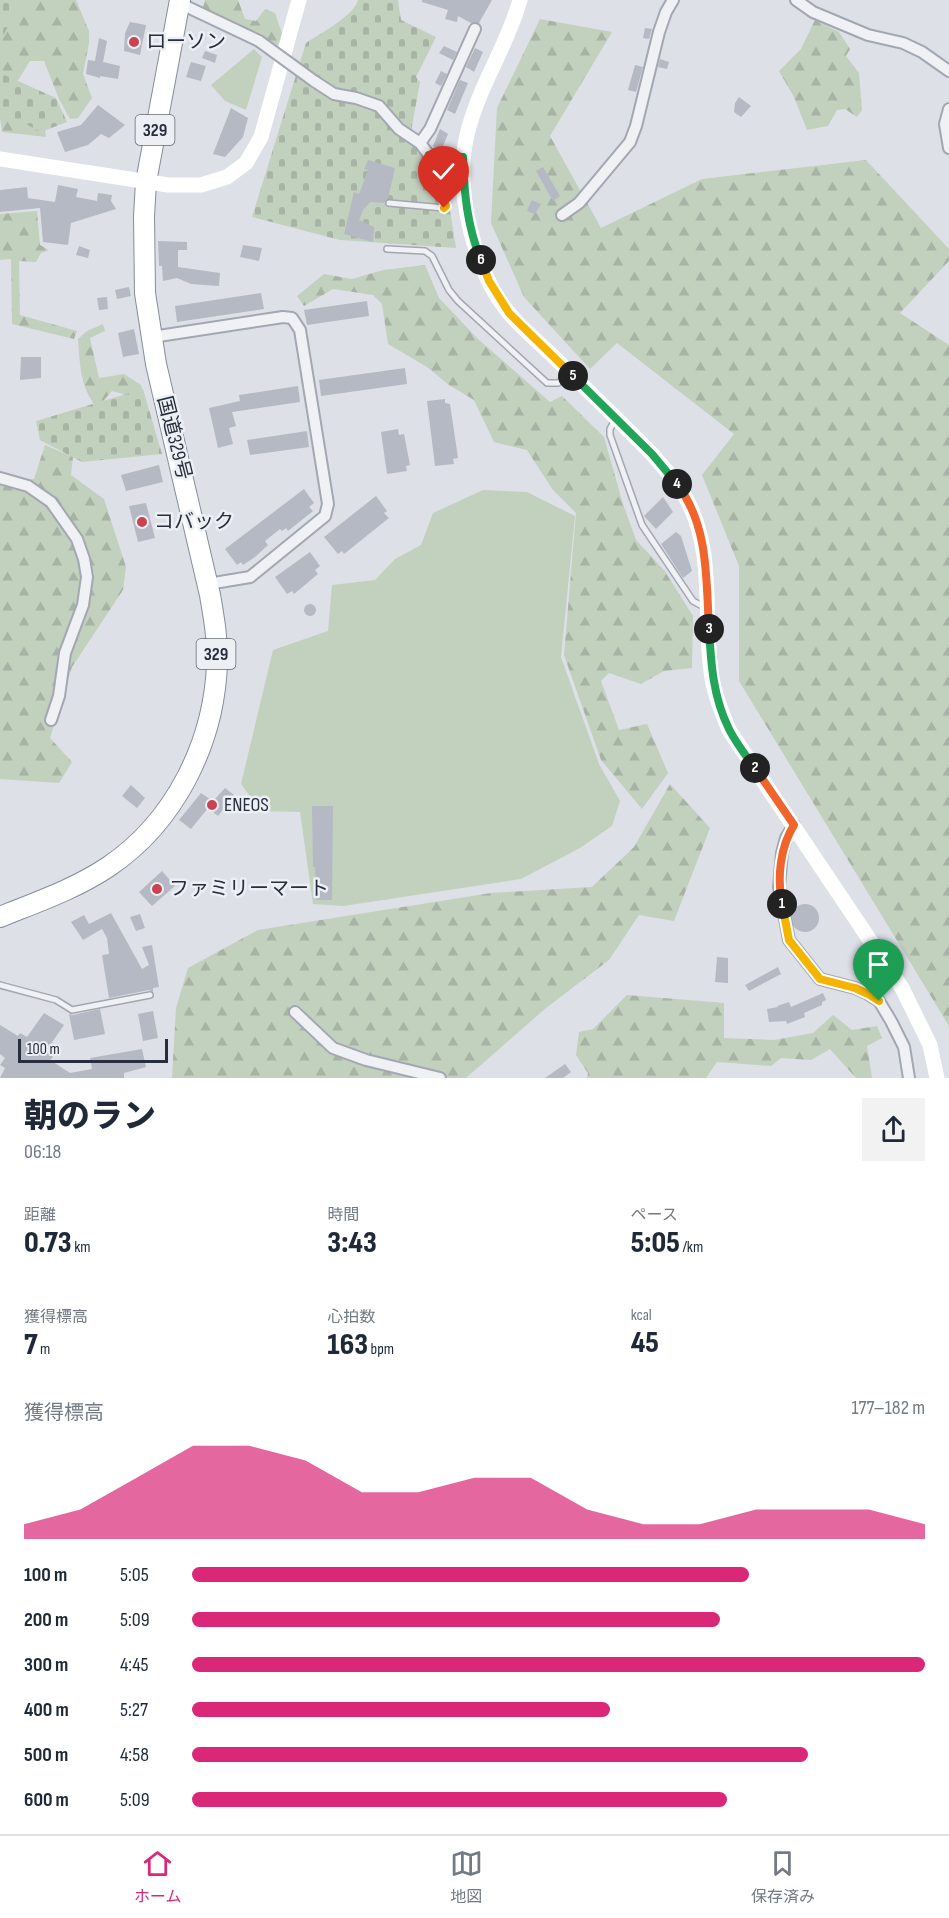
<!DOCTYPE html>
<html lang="ja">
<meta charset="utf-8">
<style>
:root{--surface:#fff;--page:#f2f2f3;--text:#1f2937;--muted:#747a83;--line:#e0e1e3;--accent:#db2777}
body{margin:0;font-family:"Sofia Sans Condensed","Noto Sans JP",sans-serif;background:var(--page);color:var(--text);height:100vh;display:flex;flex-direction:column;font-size:22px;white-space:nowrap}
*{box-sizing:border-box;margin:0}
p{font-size:20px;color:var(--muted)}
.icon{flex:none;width:33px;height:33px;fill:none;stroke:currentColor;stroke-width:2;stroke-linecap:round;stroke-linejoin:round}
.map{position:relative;height:1078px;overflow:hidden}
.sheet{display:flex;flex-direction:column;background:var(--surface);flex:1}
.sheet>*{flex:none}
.scale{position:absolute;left:18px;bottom:15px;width:150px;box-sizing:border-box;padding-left:6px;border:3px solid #272e3d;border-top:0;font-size:16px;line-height:21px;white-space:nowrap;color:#272e3d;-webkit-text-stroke:4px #eceff4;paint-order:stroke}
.pin{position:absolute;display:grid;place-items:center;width:51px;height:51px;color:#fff;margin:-62px -26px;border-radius:50% 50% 50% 0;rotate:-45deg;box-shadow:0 0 6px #0007}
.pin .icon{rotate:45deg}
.km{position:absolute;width:30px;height:30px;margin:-15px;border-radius:50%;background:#222;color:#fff;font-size:16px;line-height:30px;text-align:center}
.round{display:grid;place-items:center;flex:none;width:63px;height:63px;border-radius:0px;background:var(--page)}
.overview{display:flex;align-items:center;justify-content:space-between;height:102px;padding:0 24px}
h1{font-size:33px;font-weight:800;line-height:45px}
.stats{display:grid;grid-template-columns:repeat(3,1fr);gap:9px;height:102px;padding:6px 24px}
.stats div{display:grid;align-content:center}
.stats b{font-size:30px;font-weight:800}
.stats small{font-size:16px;font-weight:400}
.stats p{font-size:16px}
.chart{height:168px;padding:12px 24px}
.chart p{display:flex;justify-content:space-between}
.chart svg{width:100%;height:108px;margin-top:6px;fill:var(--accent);opacity:.7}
ul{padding:0 24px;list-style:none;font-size:20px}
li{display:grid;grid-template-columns:96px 72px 1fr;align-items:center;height:45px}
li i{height:15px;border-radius:8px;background:var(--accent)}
.tab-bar{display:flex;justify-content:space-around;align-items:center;height:84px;border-top:2px solid var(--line);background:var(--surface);font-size:16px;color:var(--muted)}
.tab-bar a{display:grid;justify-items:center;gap:3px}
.tab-bar .on{color:var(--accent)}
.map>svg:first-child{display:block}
</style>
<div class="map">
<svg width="949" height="1078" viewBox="0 0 949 1078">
<defs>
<pattern id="forest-firs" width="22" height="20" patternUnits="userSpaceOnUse" patternTransform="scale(1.5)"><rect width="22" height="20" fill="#c2d0be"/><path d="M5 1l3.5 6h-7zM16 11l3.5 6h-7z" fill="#a7b3a4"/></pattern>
<pattern id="cemetery-stones" width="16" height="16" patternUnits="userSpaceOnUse" patternTransform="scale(1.5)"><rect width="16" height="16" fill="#c2d0be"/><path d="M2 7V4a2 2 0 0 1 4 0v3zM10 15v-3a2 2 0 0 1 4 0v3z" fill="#a7b3a4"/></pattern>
</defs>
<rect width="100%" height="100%" fill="#dde0e7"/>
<path fill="#c2d0be" d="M254,49L262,57L246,110L225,101L211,85Z
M483,490L527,492L575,516L561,657L599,764L620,801L612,826L580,848L521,879L343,906L313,904L300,812L261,811L241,784L273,650L328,631L332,585L375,580L395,559L421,545L433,513Z"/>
<path fill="url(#forest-firs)" d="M8,0H76L89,31V43L83,74L92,98L78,118L70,119L59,99L44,61H30L7,98L11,117L43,118L46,137L2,132L0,118V15Z
M205,0H238L245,19L256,21L265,9L275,13L283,36L278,45L235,26L203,7Z
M540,19L612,32L550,136L601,228L702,179L866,160L949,249V261L900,313L949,345V1026L739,681V566L702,475L734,434L617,343L590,369L524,297L491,223L497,108Z
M815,20L839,32L850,49L846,56L859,73L862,110L857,117L845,109L837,110L828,126L807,130L794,97L779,71L801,49Z
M37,211L40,245L49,250L41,253L36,262L19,261L20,315L77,331L74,339L12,324L11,259L0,260V214Z
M425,265L439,298L478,339L550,402L562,396L604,437L623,504L636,540L664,570L693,616L692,668L664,671L641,684L609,673L601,681L619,730L647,724L668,773L642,809L601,760L564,655L576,513L553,490L527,450L494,442L474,400L449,385L427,367L388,344L382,304L373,295L333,289L304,306L297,296L324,274L352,279L383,270Z
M103,324L105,331L90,338L99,378L124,374L141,385L148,414L145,416L123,394L112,391L97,408C80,387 80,365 78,339L87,331Z
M45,445L73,457L71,475L104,499L126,567L123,590L72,667L50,738L72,762L59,783L0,779V481L34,479Z
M670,784L710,828L674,921L639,915L609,960L546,1008L466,1078H172L176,1008L188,968L258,930L491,893L592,887L634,847Z
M627,995L724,1003V1038L774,1040L813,1033L833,1015L852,1030L877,1026L882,1038L867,1046L872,1078H856L830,1049L811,1060L781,1058L771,1066L717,1062L706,1078H587L588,1073L576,1055L579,1032L593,1029Z"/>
<path fill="url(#cemetery-stones)" d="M0,0H23L0,41Z
M358,0H398L401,20L436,37L416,77L420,82L411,131L430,150L451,159L448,197L456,248L340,240L252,217L306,43C319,34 354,16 358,0Z
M0,73L56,98L67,122L41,132L0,111Z
M143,389L162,454L82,462L40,440L36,421Z"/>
<path fill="#b4b9c3" d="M422,0H492L479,23H471L458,16L457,22L445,19L448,10L422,2Z
M130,22L146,25L140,55L124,51L125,33Z
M645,28L652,29L649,39L643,38Z
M99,38L107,41L103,62L120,66L118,79L100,76V78L86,74L88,60L95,61Z
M444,46L457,52L453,60L439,53Z
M475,48L483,52L474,72L466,67Z
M205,51L217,55L215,63L202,58Z
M660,59L669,62L667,69L658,67Z
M191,62L206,66L201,81L186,77Z
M635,65L643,67L636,92L628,90Z
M441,71L447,74L441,86L435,83Z
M460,80L468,83L455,114L447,110Z
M739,97L751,106L741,117L734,112L735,103Z
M98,105L125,125L109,138L101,134L88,145L65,152L57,132L81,125Z
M231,108L248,118L243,137L225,157L213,154Z
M440,129L448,134L442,148H437L433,146Z
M368,160L395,168L388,198L384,203L370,202L363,210L359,220L374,227L373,242L344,234L354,192L359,194L368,170L364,169Z
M543,167L560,196L553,201L536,171Z
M58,185L78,189L76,197L97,201L98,193L112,195L111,201L116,209L71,223L68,245L43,242L40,208L0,212V190L27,187L28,198L55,202Z
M532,200L541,204L535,214L527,211Z
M158,241L187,242V250H178V267L220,273L219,286L191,284L177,278L163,281L162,266H159Z
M243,245L262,248L259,261L240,257Z
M79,246L90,250L88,258L76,255Z
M129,287L131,296L117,299L115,290Z
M261,293L264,309L177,322L175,306Z
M107,297L108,309L99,310L97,298Z
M367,301L369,316L307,325L304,310Z
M134,329L139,354L123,357L118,333Z
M21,357H41V378L20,380Z
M405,368L407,384L321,396L319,380Z
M298,386L300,402L232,412L236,426L229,428L233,444L218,448L209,408L240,401L239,395Z
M445,399V403L450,404L458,458L453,459L454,464L435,466L427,401Z
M398,429L399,435L404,434L410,465L406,466L407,471L387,474L381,432Z
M307,431L309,447L250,455L247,440Z
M159,465L163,482L126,491L121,475Z
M304,489L314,503L309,507L313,511L288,531L286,528L282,531L280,529L265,541L268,545L255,557L243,565L241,562L237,565L225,549Z
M376,496L387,511L384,513L389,518L344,554L342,551L338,554L324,537Z
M663,497L673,512L656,529L644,516Z
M146,503L155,538L138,542L129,506Z
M676,532L681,536L692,571L683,578L661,544Z
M310,552L320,566L315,570L318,574L294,594L292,591L287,594L275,577Z
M304 610a6 6 0 1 1 12 0a6 6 0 1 1-12 0Z
M131,785L145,798L137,808L122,796Z
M225,788L234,795L218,816L208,808L191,829L179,820L201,793L213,801Z
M312,806H333L332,900H316L315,867H313Z
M162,871L175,886L152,906L139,892Z
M791 918a14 14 0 1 1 28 0a14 14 0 1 1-28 0Z
M111,913L142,969L149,965L142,947L152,945L159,987L153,988V992L149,990L109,998L102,955L109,954L107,938L102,929L83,940L71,922L84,915L89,924Z
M140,914L145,928L136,931L130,917Z
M717,957L728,958V983L715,982Z
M778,967L781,974L749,991L745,985Z
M823,993L826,1000L822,1002V1005L804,1013L805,1017L787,1024L786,1021L769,1022L767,1009L778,1007L777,1006L789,1002L791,1007Z
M100,1009L105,1034L74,1040L69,1014L73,1015Z
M153,1011L158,1038L143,1041L138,1014Z
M44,1013L64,1025L46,1051L53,1057L50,1060L70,1073L92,1069L90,1058L142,1049L146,1067L124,1073V1078H0L5,1068L0,1065L5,1058L0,1054V1025L18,1036L20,1033L27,1037Z
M565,1064L571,1072L563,1078H545Z"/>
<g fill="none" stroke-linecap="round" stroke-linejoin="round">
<g stroke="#a3a7b1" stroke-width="8">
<path id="lane" d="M389,203L444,208L446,206L436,182L429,155
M387,249L425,251L432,256L449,290L458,301L547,383H558L569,374
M615,420L610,429V435L642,525L693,601L704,607
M0,985L56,1000L72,1010L150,995"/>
</g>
<g stroke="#a3a7b1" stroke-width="14">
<path id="street" d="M796,0L813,12L868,35L903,43L922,52L949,71
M179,3L259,41
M314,81L334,94L356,98L379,106L399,129L420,143L429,155L463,157
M949,109L945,124L949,148
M420,143L430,129L475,29
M562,215L579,203L630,142L636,126L659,32L666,12L673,0
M152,337L283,317L292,318L300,330L328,504L325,516L250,577L208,584
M0,478L28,486L51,502L77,539L84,559L87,577L83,605L65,653L59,696L51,720
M794,825L786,838L782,853L779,887L789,940L820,979L855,988L868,994L879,1001L891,1021L904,1047L909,1078
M295,1012L333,1048L366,1060L440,1078"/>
</g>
<g stroke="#858d9d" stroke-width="22">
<path id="highway" d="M0,917C37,902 75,889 108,867C175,822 214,743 217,664C218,641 214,618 210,595L156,364L145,293L144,216L146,182L180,0"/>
</g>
<use href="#lane" stroke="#eff1f5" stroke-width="5"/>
<use href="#street" stroke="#eff1f5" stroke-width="10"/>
<path stroke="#fff" stroke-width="15" d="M520,0C507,47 478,87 467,135C454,189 474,271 509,313C522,329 540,343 555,358C587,390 620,421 652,454C665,469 679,484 688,502C716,557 702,619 712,678C715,696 722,713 729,730L902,988L930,1045L937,1078
M0,159L168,185H201L227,177L246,163L261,137L299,0"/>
<use href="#highway" stroke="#fff" stroke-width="20"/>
<g stroke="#a3a7b1" stroke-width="14" stroke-linecap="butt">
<path id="street-bridge" d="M259,41L314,81"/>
</g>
<use href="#street-bridge" stroke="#eff1f5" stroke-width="10"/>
</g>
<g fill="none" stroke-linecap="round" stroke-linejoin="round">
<g stroke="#fff" stroke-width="12">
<path id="split-1" d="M782,904L789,940L820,979L855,988L868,994L879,1001"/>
</g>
<g stroke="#fff" stroke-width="12">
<path id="split-2" d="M755,768L794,825C780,847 777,878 782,904"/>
</g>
<g stroke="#fff" stroke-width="12">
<path id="split-3" d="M709,629C711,664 713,697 729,729C736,743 746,756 755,768"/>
</g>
<g stroke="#fff" stroke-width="12">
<path id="split-4" d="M677,484C709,526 706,579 709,629"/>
</g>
<g stroke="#fff" stroke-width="12">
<path id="split-5" d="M573,376L652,454L677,484"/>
</g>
<g stroke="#fff" stroke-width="12">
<path id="split-6" d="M481,260L489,281L509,313L573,376"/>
</g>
<g stroke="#fff" stroke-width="12">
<path id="split-7" d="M431,166L429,155L463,157C464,192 467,226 481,260"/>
</g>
<g stroke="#fff" stroke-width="12">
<path id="split-8" d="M431,166L446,206L444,208"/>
</g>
<use href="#split-1" stroke="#f5b400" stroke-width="8"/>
<use href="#split-2" stroke="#f0652b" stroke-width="8"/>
<use href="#split-3" stroke="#22a559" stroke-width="8"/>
<use href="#split-4" stroke="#f0652b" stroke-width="8"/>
<use href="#split-5" stroke="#22a559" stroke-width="8"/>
<use href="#split-6" stroke="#f5b400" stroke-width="8"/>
<use href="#split-7" stroke="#22a559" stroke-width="8"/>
<use href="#split-8" stroke="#f5b400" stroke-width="8"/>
</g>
<g fill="#cb4251" stroke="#eceff4" stroke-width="2">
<circle cx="134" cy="42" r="6"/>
<circle cx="142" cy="522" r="6"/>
<circle cx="212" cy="805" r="6"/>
<circle cx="157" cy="889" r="6"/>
</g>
<g text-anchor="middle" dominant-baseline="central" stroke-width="5" stroke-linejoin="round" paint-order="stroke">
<g fill="#eceff4" stroke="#626874" stroke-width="1.5">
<rect x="135.5" y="115" width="39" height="30" rx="4.5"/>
<rect x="196.5" y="639" width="39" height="30" rx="4.5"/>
</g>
<g font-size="18" font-weight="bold" fill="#272e3d">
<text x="155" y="130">329</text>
<text x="216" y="654">329</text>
</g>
<g font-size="20" fill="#272e3d" stroke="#eceff4" text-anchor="start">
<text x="146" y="42">ローソン</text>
<text x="154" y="522">コバック</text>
<text x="224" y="805">ENEOS</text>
<text x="169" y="889">ファミリーマート</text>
</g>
<g font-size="20" fill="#272e3d" stroke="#eceff4">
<text transform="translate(174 438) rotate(76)">国道329号</text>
</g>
</g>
</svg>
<div class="scale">100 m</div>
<div class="pin" style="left:879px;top:1001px;background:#1e9e55"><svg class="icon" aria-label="arrive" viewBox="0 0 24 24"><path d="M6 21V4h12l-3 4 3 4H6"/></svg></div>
<div class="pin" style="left:444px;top:208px;background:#d93025"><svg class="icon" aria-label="check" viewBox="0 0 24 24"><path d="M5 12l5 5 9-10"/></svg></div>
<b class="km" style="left:782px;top:904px">1</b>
<b class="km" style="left:755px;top:768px">2</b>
<b class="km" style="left:709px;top:629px">3</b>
<b class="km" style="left:677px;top:484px">4</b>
<b class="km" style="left:573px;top:376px">5</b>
<b class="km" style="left:481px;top:260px">6</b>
</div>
<section class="sheet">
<div class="overview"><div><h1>朝のラン</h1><p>06:18</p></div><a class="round"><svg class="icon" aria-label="share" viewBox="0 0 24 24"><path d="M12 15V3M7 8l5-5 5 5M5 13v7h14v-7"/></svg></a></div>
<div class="stats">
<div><p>距離</p><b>0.73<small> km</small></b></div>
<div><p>時間</p><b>3:43</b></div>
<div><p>ペース</p><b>5:05<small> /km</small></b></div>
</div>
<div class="stats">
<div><p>獲得標高</p><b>7<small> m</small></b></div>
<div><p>心拍数</p><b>163<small> bpm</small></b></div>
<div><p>kcal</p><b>45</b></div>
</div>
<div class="chart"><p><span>獲得標高</span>177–182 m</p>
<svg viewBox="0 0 160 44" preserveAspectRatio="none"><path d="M0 44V38L10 32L20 19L30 6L40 6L50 12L60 25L70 25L80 19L90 19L100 32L110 38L120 38L130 32L140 32L150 32L160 38V44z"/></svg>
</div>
<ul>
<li><b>100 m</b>5:05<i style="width:76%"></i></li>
<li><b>200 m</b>5:09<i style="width:72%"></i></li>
<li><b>300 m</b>4:45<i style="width:100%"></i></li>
<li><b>400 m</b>5:27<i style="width:57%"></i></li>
<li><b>500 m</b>4:58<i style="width:84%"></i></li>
<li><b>600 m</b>5:09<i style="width:73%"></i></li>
</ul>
</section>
<nav class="tab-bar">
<a class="on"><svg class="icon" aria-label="home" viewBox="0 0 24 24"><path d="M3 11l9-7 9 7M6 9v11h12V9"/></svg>ホーム</a>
<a><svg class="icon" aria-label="map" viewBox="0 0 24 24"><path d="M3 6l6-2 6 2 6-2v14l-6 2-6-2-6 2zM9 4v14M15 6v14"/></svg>地図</a>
<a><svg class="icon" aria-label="saved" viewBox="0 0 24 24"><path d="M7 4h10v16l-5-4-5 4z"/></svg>保存済み</a>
</nav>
